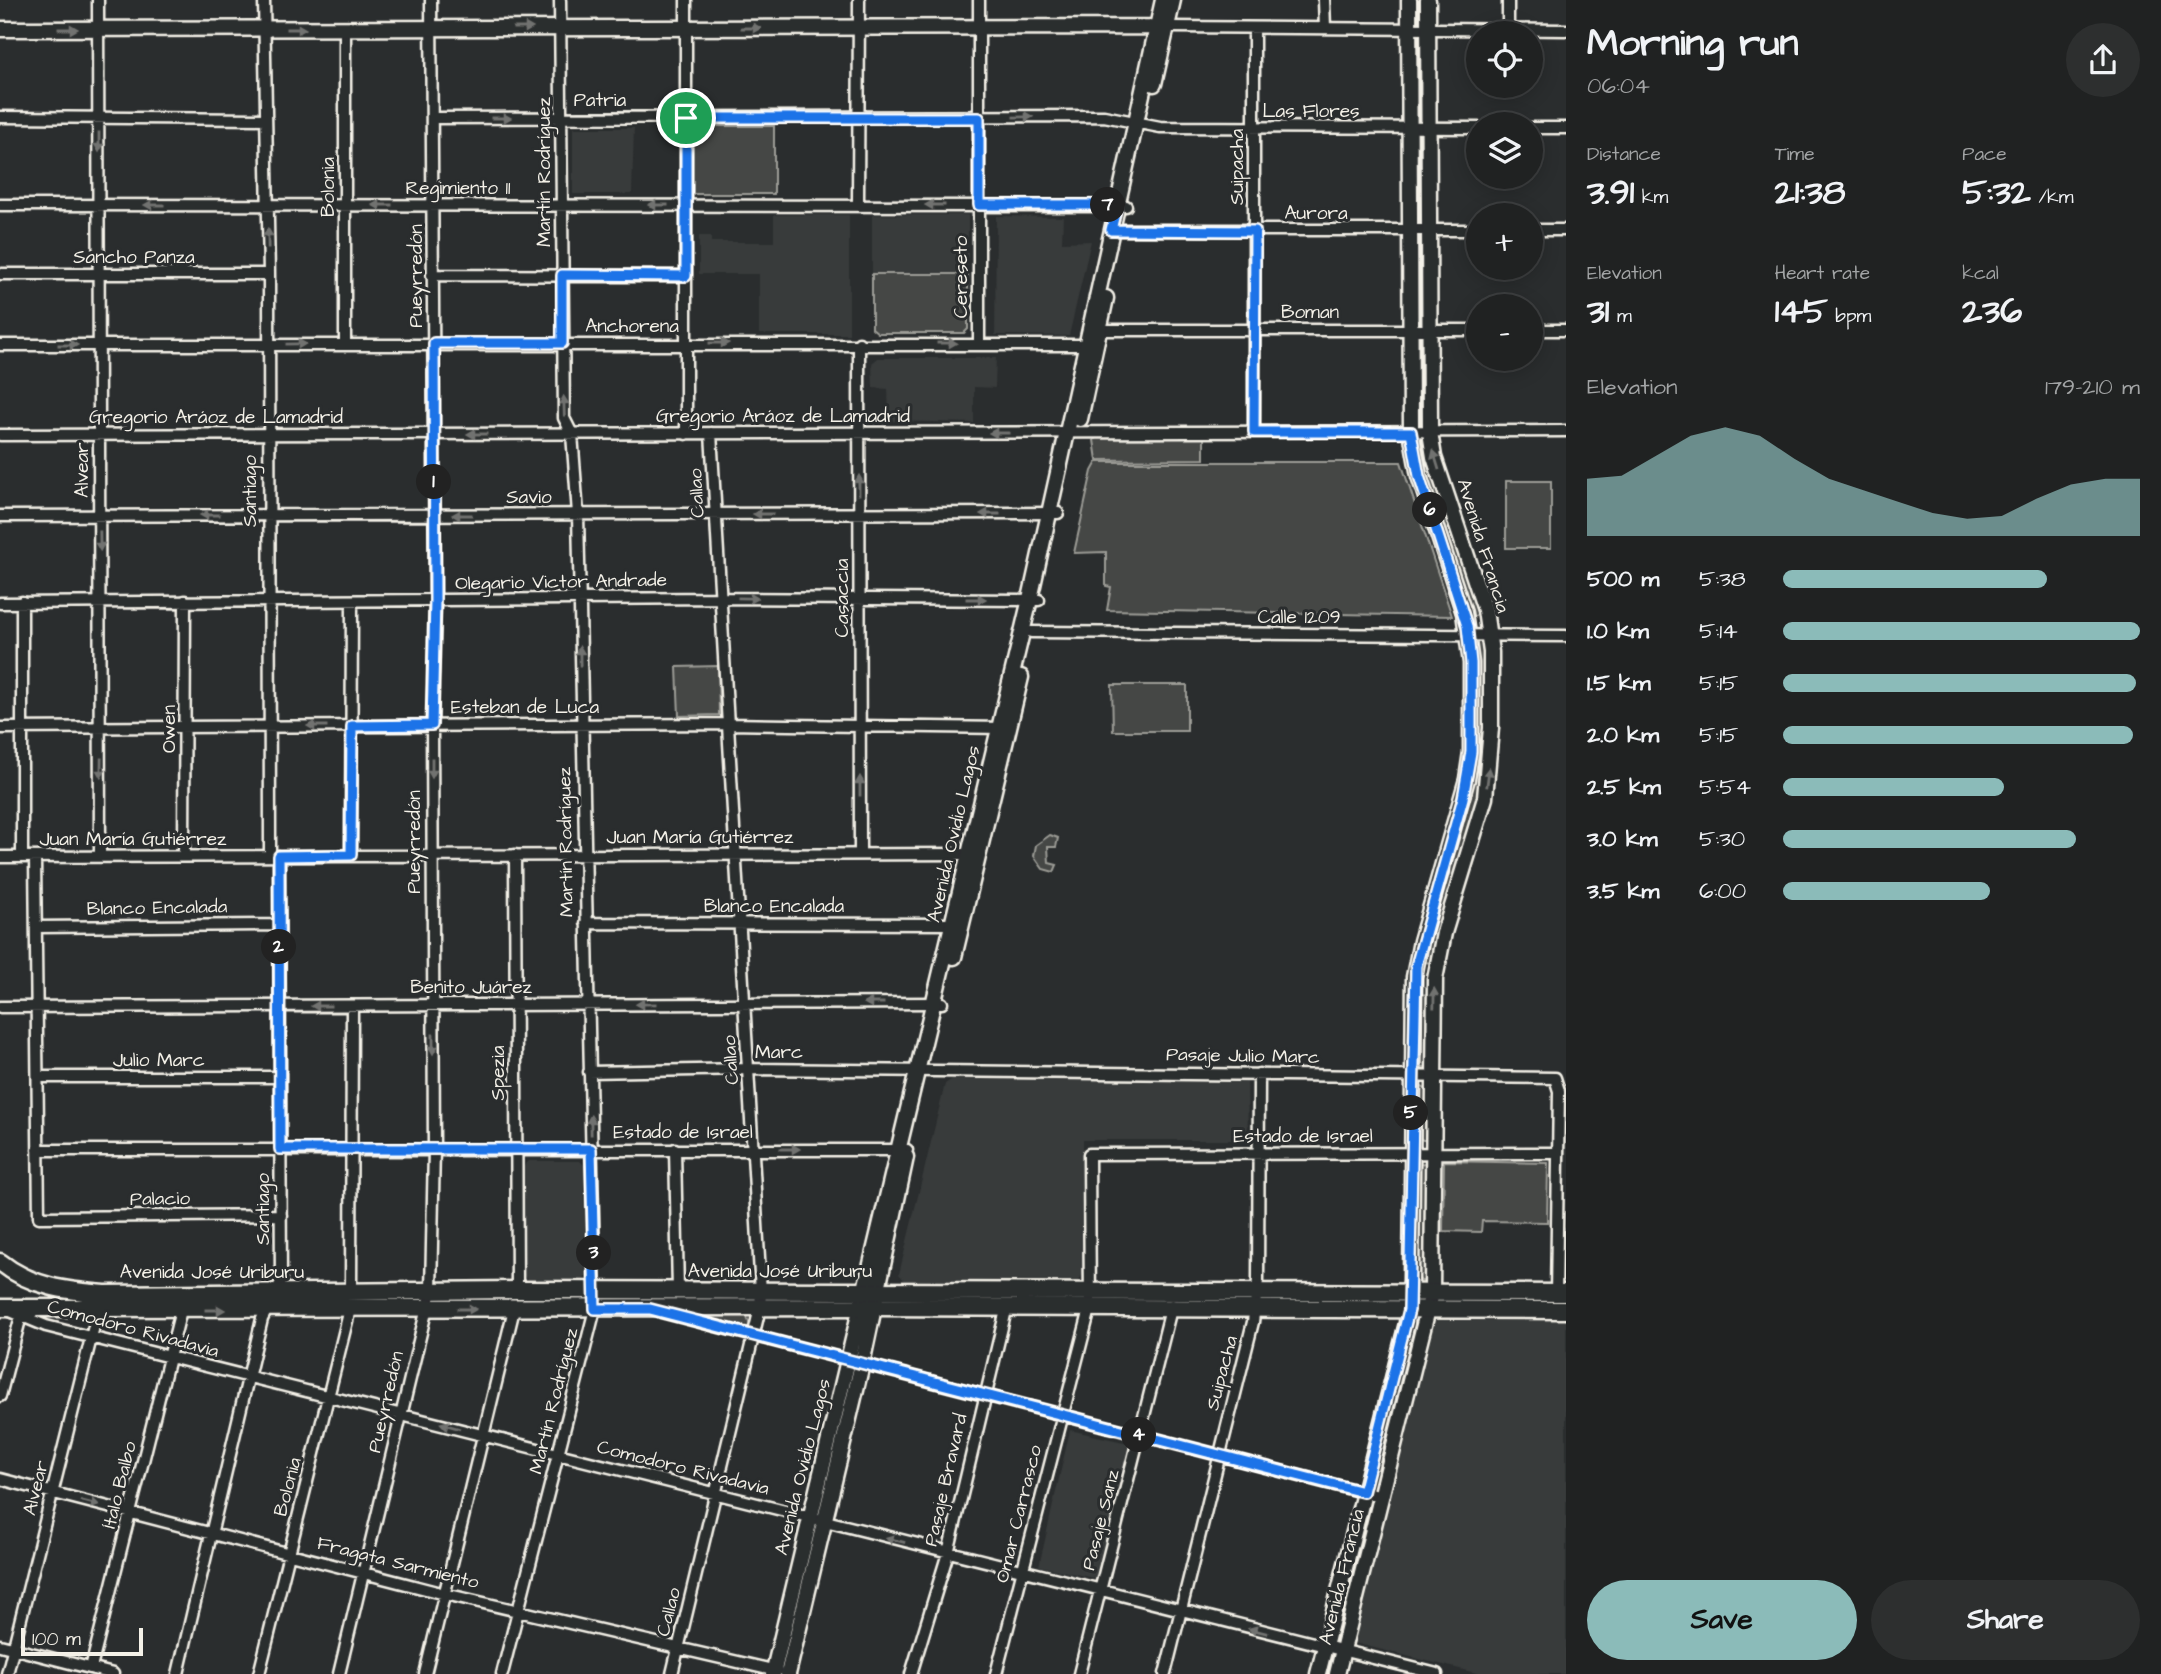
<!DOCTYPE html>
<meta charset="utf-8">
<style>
:root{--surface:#202222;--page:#2d2f2f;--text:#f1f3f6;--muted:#a2a4a5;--line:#3d3f40;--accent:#8bbbb9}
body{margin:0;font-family:"Architects Daughter",sans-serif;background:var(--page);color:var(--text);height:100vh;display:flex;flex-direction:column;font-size:26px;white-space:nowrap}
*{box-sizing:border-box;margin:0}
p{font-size:23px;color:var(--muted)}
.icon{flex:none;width:38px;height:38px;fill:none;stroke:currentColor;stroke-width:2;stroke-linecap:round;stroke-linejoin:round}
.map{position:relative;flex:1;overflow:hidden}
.panel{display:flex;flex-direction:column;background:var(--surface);width:595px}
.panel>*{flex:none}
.buttons{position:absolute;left:1466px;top:21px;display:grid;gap:14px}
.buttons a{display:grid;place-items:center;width:77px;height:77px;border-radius:50%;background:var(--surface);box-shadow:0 4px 18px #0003,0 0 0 2px var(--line);font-size:35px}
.scale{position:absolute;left:21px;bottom:18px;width:122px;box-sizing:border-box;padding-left:7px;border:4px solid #f4f1e8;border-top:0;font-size:19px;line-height:24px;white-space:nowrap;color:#f4f1e8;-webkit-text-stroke:5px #2a2d2e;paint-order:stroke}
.pin{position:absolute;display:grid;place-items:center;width:60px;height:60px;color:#fff;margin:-30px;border:4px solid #fff;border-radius:50%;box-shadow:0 2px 7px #0007}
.km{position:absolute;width:35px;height:35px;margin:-18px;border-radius:50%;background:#222;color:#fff;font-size:19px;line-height:35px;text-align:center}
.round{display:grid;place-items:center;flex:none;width:74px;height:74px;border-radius:37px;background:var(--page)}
.head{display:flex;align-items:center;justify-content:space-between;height:119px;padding:0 21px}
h1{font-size:38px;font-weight:700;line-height:52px}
.figures{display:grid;grid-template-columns:repeat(3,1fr);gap:10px;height:119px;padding:7px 21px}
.figures div{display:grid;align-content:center}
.figures b{font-size:35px;font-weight:700}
.figures small{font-size:19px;font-weight:400}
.figures p{font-size:19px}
.chart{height:196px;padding:14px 21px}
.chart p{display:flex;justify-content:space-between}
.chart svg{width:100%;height:126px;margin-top:7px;fill:var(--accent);opacity:.7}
.cta{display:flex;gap:14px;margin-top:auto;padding:14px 21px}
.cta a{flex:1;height:80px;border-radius:42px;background:var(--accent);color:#111;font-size:28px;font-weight:700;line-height:80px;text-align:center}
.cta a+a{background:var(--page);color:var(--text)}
ul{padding:0 21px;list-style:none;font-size:23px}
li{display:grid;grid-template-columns:112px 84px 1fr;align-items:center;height:52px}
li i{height:18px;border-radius:9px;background:var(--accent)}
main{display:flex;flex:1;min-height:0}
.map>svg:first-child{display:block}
</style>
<main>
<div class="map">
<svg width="1566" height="1674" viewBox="0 0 1566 1674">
<rect width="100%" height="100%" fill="#2a2d2e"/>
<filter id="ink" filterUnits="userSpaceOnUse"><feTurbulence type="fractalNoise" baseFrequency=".0143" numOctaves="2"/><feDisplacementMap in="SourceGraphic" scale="14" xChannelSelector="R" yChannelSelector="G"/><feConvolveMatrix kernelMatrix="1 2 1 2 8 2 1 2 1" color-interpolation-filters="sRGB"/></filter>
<g filter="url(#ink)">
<path fill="#373a3a" d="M573,128H634L632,194H573Z
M774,215H849V334H759V274H699V236H711V242H774Z
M872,215H968V274H872Z
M996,216L1063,217L1062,242L1091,241L1069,336L995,335Z
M878,358H996L995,388L974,387V423L889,421L888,389L873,388L872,363Z
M955,1077L1247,1078L1248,1135L1243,1140H1083V1274L1078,1282L905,1281L899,1274L945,1084Z
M529,1161H580L585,1166L586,1276L583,1280L527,1279L523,1275L522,1168Z
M1429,1318H1566V1674H1480L1354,1643Z
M1070,1430L1133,1444L1102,1580L1039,1566Z"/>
<path fill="#444645" stroke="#9c9c96" stroke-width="2" d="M1421,38L1423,117L1418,119L1414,41Z
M691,126H774V194H691Z
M1418,139L1423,140V217L1417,219L1414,142Z
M1418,239L1423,241V317L1417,319L1414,242Z
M872,274H968V329L964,333H878L872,328Z
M1418,340L1423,341V413L1417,415L1414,343Z
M1098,436H1204V459L1097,460L1094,440Z
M1427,461L1431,462L1480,612L1475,616H1470L1422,464Z
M1097,462H1401L1452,616L1107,610L1111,587L1106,586V552L1074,553L1092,471Z
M1506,481H1551V548H1506Z
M1476,640L1484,641L1487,665L1482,790L1431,963L1424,962L1428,929L1463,817Z
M718,666L719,715L679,716L677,667Z
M1112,685H1187V731H1113Z
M1050,835L1058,838L1056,847H1048L1049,863L1057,865L1054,872L1043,869L1034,856L1036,845Z
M1429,994L1428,1066L1422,1068L1419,1066V995Z
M1422,1087L1429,1091L1427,1140H1423L1417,1136L1418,1090Z
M1444,1161L1548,1163L1547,1222L1482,1221L1481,1232L1443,1231Z
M1423,1163L1426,1164L1425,1281H1421L1417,1276V1167Z
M1409,1310H1429L1337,1674H1318Z
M691,1314L746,1315L750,1325L745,1331L694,1319Z"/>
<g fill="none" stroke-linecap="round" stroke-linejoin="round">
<g stroke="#f4f1e8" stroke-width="15">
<path id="street" d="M98,0L100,856
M264,0L269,274L270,856
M686,0V434
M1324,0L1325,28
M1508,0V30
M1168,27L1566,30
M345,28V345
M1254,28V432
M0,117L266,119
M433,118L1104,116L1160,127L1479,128
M1531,128H1566
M0,205L1126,206
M858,205L859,0
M1111,230H1479
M1531,230H1566
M0,274H269
M432,275L686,276
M1100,330H1479
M1531,330H1566
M859,343L860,854
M979,343V0
M0,345H1091
M0,435L1566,431
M0,516L1058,513
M22,602V857
M0,603L720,598L1039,600
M1031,632L1566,636
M0,728L728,724L1004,728
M351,855L352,601
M515,855L517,1290
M184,856L185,601
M0,857L972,854
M35,857L39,1217L281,1215
M586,923L958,924
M36,927L279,925
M0,1007L942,1003
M589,1072L749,1069L1555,1078L1559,1091L1556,1296
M38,1077H280
M675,1149L678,1291
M38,1150H907
M351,1292L352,1006
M10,1311L46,1326L90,1337L1437,1674
M661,1312L1382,1497
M0,1396L22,1312
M0,1479L445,1594L777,1671
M0,1645L113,1674
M91,1668L181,1310
M7,1674L98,1310
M178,1674L262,1319L281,1282L279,856
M259,1674L350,1309
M339,1674L431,1291L434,1149L432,725L435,601L431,0
M425,1674L514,1309
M502,1674L595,1309L578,514L572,434L564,418L560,0
M672,1674L760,1308L761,1292L711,433
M911,1674L948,1553L1007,1306
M996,1674L1090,1309L1089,1154L1558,1153
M1079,1674L1172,1305
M1165,1674L1253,1322L1258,1280L1259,1074"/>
</g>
<g stroke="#f4f1e8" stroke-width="19">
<path id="secondary" d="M0,29L1164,27
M1154,84L1173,0
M1080,419L1106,298
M954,957L1021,677
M773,1674L1030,599L1163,0
M788,1674L862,1364L906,1157
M1318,1674L1407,1323L1411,1280L1414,977L1421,941L1467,779L1471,752V663L1464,613L1419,476L1411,432L1409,0
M1337,1674L1432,1293L1435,979L1444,933L1485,798L1491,728V652L1485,610L1434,457L1430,432L1428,0"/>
</g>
<g stroke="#f4f1e8" stroke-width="21">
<path id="primary" d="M0,1262C31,1287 67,1291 105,1294L517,1290L1566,1293
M0,1308L874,1307L1566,1310"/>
</g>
<use href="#street" stroke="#2a2d2e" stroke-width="10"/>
<use href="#secondary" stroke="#2a2d2e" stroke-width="14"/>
<use href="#primary" stroke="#2a2d2e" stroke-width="16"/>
</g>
<defs><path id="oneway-solid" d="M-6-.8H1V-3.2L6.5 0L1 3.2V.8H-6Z" transform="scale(1.75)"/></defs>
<g fill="#71726f">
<use href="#oneway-solid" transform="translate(523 28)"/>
<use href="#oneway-solid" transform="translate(751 28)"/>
<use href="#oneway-solid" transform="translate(68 29)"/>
<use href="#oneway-solid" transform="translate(296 29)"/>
<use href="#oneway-solid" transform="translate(1023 117) rotate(-1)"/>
<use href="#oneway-solid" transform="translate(501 118)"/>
<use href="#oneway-solid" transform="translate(99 142) rotate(90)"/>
<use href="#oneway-solid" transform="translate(154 205) rotate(-180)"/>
<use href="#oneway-solid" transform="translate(382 205) rotate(-180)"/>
<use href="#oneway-solid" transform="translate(658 205) rotate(-180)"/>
<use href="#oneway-solid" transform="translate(935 205) rotate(-180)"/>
<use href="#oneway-solid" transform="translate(268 238) rotate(-91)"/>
<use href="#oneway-solid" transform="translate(719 343)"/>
<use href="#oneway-solid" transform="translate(947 343)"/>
<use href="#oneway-solid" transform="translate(296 344) rotate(-1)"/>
<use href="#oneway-solid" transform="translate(68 345)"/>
<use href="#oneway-solid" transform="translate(564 406) rotate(-92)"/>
<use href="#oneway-solid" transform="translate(999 433) rotate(180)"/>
<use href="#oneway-solid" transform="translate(477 434) rotate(-180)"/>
<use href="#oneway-solid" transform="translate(1436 460) rotate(-107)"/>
<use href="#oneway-solid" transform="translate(859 485) rotate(-90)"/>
<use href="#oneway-solid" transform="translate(763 514) rotate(180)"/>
<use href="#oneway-solid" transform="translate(990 514) rotate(180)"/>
<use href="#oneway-solid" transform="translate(210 515) rotate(180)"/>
<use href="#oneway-solid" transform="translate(462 515) rotate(180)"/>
<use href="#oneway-solid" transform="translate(100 541) rotate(89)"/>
<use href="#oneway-solid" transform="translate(748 598) rotate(1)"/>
<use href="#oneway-solid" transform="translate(976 599)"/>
<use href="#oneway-solid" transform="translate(580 656) rotate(-91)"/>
<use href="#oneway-solid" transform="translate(317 726) rotate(180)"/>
<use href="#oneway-solid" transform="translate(101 768) rotate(91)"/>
<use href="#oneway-solid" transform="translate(432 768) rotate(90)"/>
<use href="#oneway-solid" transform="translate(1488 777) rotate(-83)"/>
<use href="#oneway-solid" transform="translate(860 786) rotate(-90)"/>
<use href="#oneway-solid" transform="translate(1434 998) rotate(-89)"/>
<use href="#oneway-solid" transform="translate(874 1003) rotate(180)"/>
<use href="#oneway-solid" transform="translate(646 1004) rotate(179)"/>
<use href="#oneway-solid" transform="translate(321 1006) rotate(180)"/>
<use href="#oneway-solid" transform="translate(433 1044) rotate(90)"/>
<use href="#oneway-solid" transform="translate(591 1125) rotate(-91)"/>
<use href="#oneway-solid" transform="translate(790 1149)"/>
<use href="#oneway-solid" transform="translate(467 1309)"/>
<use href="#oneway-solid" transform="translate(215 1310)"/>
<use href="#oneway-solid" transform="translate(450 1426) rotate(-164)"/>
<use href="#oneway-solid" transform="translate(90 1503) rotate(15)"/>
<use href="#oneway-solid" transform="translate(895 1540) rotate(-166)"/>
<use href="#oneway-solid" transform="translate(1258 1631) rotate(-166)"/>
</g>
</g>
<g fill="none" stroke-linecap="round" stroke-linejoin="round" filter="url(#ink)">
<g stroke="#fff" stroke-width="14">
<path id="route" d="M686,118H979V205H1117L1111,230L1255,231L1254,432H1411L1419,476L1467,626L1471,663V752L1463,798L1416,966L1409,1310L1363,1492L650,1309H595L591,1149H280L279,856L351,855L352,726L432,725L435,601L434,343H562V275L686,276Z"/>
</g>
<use href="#route" stroke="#1a73e8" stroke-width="9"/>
</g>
<g text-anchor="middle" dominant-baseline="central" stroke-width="6" stroke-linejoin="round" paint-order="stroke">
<g font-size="19" fill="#f4f1e8" stroke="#2a2d2e">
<text x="600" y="100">Patria</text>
<text x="1311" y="111">Las Flores</text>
<text transform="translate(1237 167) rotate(-90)">Suipacha</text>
<text transform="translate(544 172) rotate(-90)">Martín Rodríguez</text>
<text transform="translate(328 187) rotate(-90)">Bolonia</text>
<text x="458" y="188">Regimiento 11</text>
<text x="1316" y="213">Aurora</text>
<text x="134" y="257">Sancho Panza</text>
<text transform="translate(416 276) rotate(-90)">Pueyrredón</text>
<text transform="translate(961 277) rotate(-90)">Cereseto</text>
<text x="1310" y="312">Boman</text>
<text x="632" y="326">Anchorena</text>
<text x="783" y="416">Gregorio Aráoz de Lamadrid</text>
<text x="216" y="417">Gregorio Aráoz de Lamadrid</text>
<text transform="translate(82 470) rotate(-90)">Alvear</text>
<text transform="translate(250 491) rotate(-90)">Santiago</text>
<text transform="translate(697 493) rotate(-93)">Callao</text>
<text x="529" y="497">Savio</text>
<text transform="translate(1483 546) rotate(73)">Avenida Francia</text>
<text transform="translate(561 582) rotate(-1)">Olegario Victor Andrade</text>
<text transform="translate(842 598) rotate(-90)">Casaccia</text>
<text x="1299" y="617">Calle 1209</text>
<text x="525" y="707">Esteban de Luca</text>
<text transform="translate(169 729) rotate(-90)">Owen</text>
<text transform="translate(954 834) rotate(-77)">Avenida Ovidio Lagos</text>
<text x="700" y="837">Juan María Gutiérrez</text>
<text x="133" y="839">Juan María Gutiérrez</text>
<text transform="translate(414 842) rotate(-90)">Pueyrredón</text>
<text transform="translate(566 842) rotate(-91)">Martín Rodríguez</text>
<text x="774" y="906">Blanco Encalada</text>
<text transform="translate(157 908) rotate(-1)">Blanco Encalada</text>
<text x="471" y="987">Benito Juárez</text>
<text x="779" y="1052">Marc</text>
<text transform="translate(1243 1056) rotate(1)">Pasaje Julio Marc</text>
<text x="159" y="1060">Julio Marc</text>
<text transform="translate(731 1060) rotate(-94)">Callao</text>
<text transform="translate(498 1073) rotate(-90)">Spezia</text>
<text x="683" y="1132">Estado de Israel</text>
<text x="1303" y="1136">Estado de Israel</text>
<text transform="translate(160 1199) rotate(-1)">Palacio</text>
<text transform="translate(263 1209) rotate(-90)">Santiago</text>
<text x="780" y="1271">Avenida José Uriburu</text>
<text x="212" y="1272">Avenida José Uriburu</text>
<text transform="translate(133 1329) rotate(15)">Comodoro Rivadavia</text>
<text transform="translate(1222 1373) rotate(-75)">Suipacha</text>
<text transform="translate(554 1401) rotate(-76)">Martín Rodríguez</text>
<text transform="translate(386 1402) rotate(-77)">Pueyrredón</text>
<text transform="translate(803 1467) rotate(-76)">Avenida Ovidio Lagos</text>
<text transform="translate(683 1468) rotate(14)">Comodoro Rivadavia</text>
<text transform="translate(946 1480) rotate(-77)">Pasaje Bravard</text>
<text transform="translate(120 1485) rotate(-76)">Ítalo Balbo</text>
<text transform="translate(288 1487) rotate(-75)">Bolonia</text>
<text transform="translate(36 1488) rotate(-76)">Alvear</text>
<text transform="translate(1019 1514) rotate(-76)">Omar Carrasco</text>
<text transform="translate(1101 1520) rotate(-76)">Pasaje Sanz</text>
<text transform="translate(398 1563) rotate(14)">Fragata Sarmiento</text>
<text transform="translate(1342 1577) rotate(-76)">Avenida Francia</text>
<text transform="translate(669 1612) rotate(-76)">Callao</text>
</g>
</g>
</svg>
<div class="buttons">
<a><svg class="icon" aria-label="locate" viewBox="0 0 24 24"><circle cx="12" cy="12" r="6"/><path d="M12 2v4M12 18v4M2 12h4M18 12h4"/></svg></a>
<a><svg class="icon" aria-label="layers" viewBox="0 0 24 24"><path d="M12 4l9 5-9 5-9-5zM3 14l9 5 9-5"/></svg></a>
<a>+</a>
<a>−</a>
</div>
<div class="scale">100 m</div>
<div class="pin" style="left:686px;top:118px;background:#1e9e55"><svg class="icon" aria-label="arrive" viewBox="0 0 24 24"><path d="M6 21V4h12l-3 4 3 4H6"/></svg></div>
<b class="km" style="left:434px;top:482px">1</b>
<b class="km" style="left:279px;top:947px">2</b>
<b class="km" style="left:594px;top:1253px">3</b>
<b class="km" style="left:1139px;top:1435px">4</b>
<b class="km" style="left:1411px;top:1113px">5</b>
<b class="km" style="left:1430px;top:510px">6</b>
<b class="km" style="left:1108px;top:205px">7</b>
</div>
<section class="panel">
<div class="head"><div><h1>Morning run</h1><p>06:04</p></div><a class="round"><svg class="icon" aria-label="share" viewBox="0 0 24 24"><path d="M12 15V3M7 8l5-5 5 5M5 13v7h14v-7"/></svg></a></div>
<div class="figures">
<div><p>Distance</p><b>3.91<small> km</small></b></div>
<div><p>Time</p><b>21:38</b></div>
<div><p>Pace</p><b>5:32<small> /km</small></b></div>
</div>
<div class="figures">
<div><p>Elevation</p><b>31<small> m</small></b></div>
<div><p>Heart rate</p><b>145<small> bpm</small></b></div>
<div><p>kcal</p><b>236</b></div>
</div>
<div class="chart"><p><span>Elevation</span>179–210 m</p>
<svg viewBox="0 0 160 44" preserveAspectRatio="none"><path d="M0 44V24L10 23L20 16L30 9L40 6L50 9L60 17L70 24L80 28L90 32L100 36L110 38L120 37L130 31L140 26L150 24L160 24V44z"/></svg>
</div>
<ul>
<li><b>500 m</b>5:38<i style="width:74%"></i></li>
<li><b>1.0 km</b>5:14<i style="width:100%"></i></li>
<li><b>1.5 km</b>5:15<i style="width:99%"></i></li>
<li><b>2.0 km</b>5:15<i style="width:98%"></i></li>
<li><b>2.5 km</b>5:54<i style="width:62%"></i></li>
<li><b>3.0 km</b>5:30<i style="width:82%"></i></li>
<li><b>3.5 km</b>6:00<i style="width:58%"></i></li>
</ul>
<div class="cta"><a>Save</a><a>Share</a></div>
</section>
</main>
